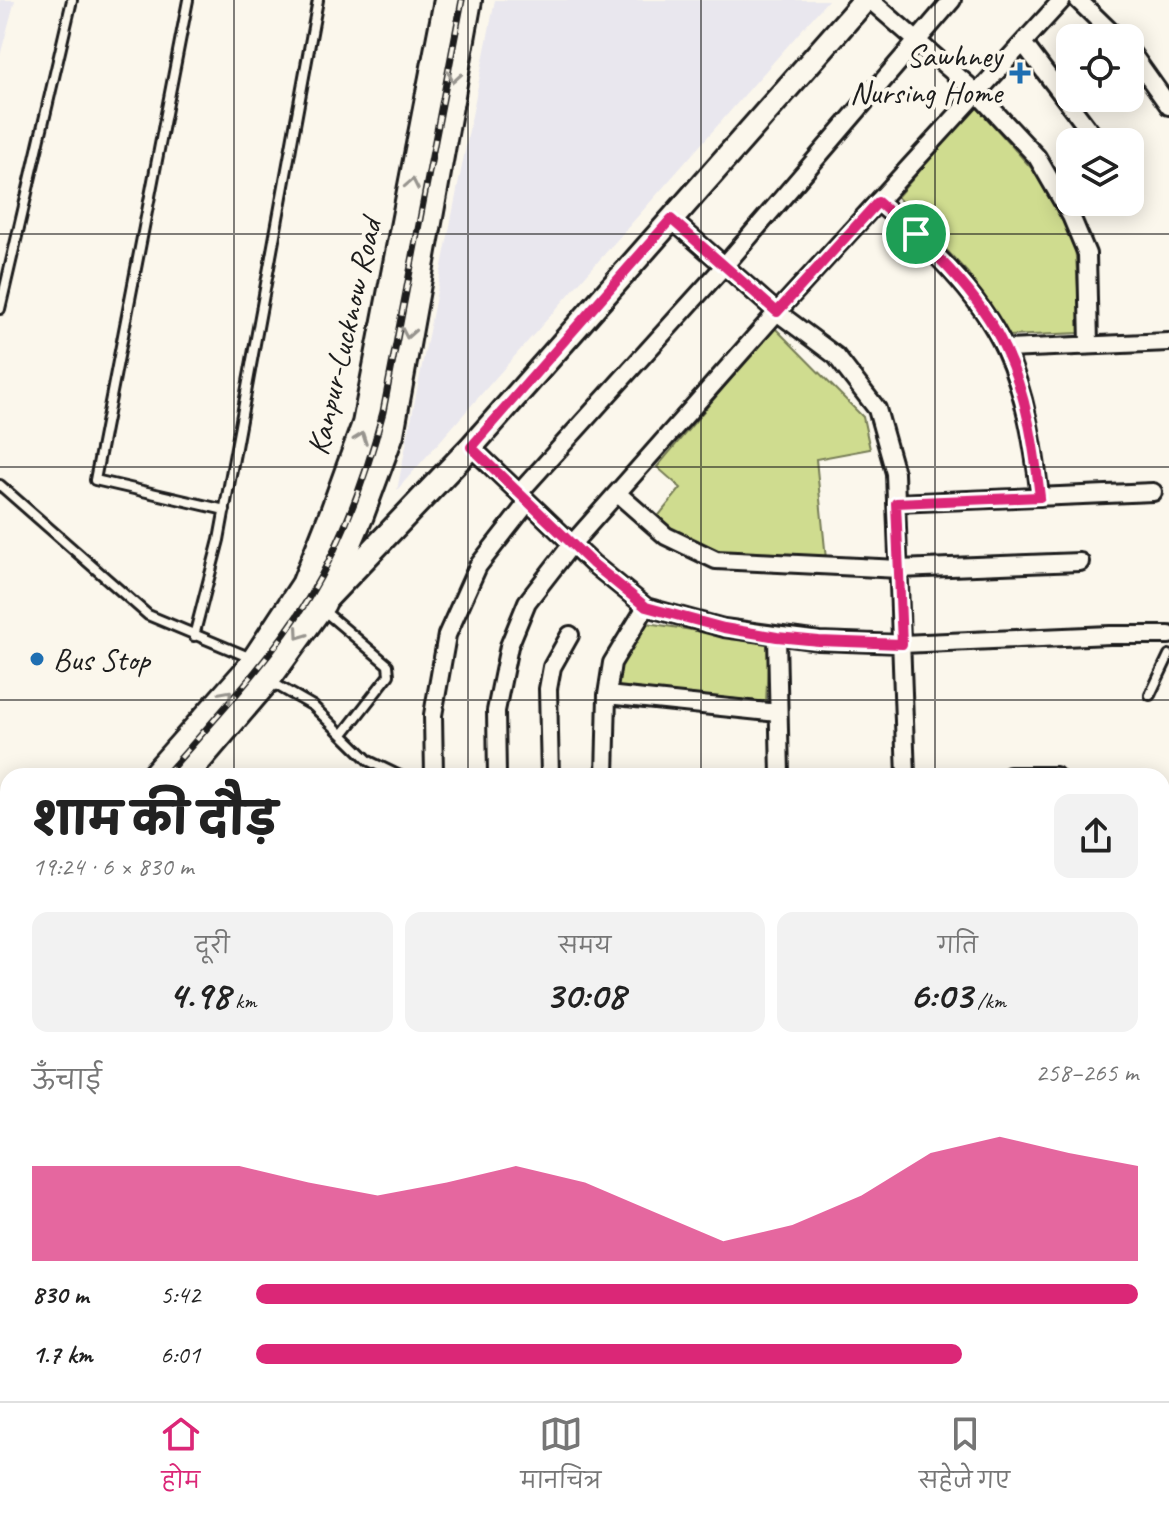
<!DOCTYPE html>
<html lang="hi">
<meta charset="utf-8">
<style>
:root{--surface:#fff;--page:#f2f2f2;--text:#222;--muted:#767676;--line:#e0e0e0;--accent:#db2777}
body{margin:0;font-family:Caveat,"Playpen Sans Deva",sans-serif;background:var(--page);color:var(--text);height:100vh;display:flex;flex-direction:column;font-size:30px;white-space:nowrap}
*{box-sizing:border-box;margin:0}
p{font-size:26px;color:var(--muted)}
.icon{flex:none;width:44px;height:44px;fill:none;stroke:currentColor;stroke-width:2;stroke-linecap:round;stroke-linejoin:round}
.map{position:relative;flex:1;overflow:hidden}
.side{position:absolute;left:0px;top:768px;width:1170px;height:634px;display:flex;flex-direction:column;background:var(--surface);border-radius:24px 24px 0 0;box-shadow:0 4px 20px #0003}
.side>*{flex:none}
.controls{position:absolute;left:1056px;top:24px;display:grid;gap:16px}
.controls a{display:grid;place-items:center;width:88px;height:88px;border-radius:16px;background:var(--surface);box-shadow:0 4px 20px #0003;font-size:40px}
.pin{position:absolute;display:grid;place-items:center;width:68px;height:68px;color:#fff;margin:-34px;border:4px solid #fff;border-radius:50%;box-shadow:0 2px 8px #0007}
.round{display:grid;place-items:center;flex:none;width:84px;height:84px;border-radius:16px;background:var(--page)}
.head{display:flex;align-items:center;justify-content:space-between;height:136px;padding:0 32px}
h1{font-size:44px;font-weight:800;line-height:60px}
.stats{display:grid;grid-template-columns:repeat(3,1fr);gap:12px;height:136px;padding:8px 32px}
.stats div{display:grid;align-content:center;border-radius:16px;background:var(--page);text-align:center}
.stats b{font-size:40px;font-weight:800}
.stats small{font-size:22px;font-weight:400}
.stats p{font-size:22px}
.chart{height:224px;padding:16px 32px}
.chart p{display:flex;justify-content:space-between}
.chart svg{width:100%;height:144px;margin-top:8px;fill:var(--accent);opacity:.7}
ul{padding:0 32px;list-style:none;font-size:26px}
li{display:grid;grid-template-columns:128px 96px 1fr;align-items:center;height:60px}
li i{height:20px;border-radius:10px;background:var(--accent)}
.tab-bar{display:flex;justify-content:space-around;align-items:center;height:112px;border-top:2px solid var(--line);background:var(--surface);font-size:22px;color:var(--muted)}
.tab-bar a{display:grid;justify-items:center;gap:4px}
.tab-bar .current{color:var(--accent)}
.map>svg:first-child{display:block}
</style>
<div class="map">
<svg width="1169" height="1401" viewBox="0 0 1169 1401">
<rect width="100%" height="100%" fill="#fbf7ec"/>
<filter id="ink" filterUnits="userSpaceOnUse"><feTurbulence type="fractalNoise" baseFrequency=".0125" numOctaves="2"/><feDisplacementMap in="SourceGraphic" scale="16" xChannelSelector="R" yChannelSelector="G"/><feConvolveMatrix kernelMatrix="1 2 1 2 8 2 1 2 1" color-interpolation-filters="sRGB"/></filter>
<g filter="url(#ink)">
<path fill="#e9e7ee" d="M0,0H15L0,56Z
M495,0H828L397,490L434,306Z"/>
<path fill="#cfdc8f" stroke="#767c56" stroke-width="2" d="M976,106L1034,171L1075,243L1081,333L1007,336L968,273L897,197Z
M774,327L863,417L870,449L816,459L827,569L693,551L655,520L681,488L657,467Z
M647,623L769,642L766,702L617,687L620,665Z"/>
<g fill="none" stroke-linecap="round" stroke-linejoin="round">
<g stroke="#1c1c1c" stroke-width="14">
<path id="service" d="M188,0L95,480L225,510
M0,309L72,0
M0,485L148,615L251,658
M323,610L388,665L389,675L343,734
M194,636L219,540L318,0
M271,682L313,706L369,761L400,776
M1150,695L1169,655
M599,1394L615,1401
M581,1401L584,1394
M670,1401L673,1394"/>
</g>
<g stroke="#1c1c1c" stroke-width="22">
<path id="minor" d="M870,0L977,93L1037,157L1071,216L1087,254L1089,345
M1078,0L1117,38
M1023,43L1098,142
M1130,51L1169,106
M878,202C925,242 978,291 1005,349C1026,394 1034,448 1040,497
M671,219L777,312L836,356L877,409L895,473L906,776
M1005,349L1169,342
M471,447L592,563L646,607L724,628L819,641L902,644L1110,635H1169
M519,493L725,265L952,0
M617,493L666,536L716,560L899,569L1080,562
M896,503L1153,492
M777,637L780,776
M607,695L778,713
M434,776L433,715L447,635L478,566L528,502
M497,776L496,711L509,646L527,602L572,544L777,312L1062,0
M550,776L548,689L552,667L570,635
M605,776L607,695L612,663L646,607
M1010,776H1055
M1162,818L1169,821
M1162,906L1169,911
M1162,960L1169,965
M1162,1060L1169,1065
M1162,1225L1169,1216
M0,1279L8,1286
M1162,1341L1169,1347
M399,1394L412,1401
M267,1401L273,1394
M455,1401L459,1394
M754,1401L757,1394
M914,1401L919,1394
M992,1401L997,1394
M1069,1401L1074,1394"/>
</g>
<g stroke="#1c1c1c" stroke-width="28">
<path id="secondary" d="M328,597L471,447L865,0"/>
</g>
<g stroke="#1c1c1c" stroke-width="32">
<path id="primary" d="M155,776L249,670L305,585L334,512L366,424L448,0
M184,776L266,680L322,603L360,515L390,434L468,0
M0,956L8,947
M0,989L8,979"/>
</g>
<use href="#service" stroke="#fbf7ec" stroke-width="8"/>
<use href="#minor" stroke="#fbf7ec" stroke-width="16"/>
<use href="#secondary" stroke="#fbf7ec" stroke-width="22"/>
<use href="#primary" stroke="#fbf7ec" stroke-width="26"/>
<g stroke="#1c1c1c" stroke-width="7">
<path id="rail" d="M165,776C214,719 268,663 308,599C343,541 366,477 383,412L462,0
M0,981L8,972"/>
</g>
<use href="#rail" stroke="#fbf7ec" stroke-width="4" stroke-dasharray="12" stroke-linecap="butt"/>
</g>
<defs><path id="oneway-chevron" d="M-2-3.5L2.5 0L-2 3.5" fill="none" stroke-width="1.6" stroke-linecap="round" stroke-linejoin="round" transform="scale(2)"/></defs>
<g stroke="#97948e">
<use href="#oneway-chevron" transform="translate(454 77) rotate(100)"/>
<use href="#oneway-chevron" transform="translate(412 184) rotate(-79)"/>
<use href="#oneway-chevron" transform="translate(408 333) rotate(100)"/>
<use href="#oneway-chevron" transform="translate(361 438) rotate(-70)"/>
<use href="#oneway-chevron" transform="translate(300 634) rotate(125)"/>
<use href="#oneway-chevron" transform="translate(227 695) rotate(-48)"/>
</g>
</g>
<g fill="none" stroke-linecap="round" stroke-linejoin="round" filter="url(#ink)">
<g stroke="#fff" stroke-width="16">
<path id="route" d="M878,202C925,243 979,291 1005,349C1027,395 1034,447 1040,497L896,503L902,644L819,641L777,637L724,628L646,607L592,563L471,447L671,219L777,312Z"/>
</g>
<use href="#route" stroke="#db2777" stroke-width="10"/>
</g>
<path fill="none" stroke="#1c1c1c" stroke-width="2" stroke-opacity="0.55" d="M234,0V776M468,0V776M701,0V776M935,0V776M0,234H1169M0,467H1169M0,700H1169M0,934H8M1162,934H1169M0,1168H8M1162,1168H1169M234,1394V1401M468,1394V1401M701,1394V1401M935,1394V1401"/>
<g fill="#1f6fb2" stroke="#fbf7ec" stroke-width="3">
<path d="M1016 61h8v8h8v8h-8v8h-8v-8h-8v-8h8z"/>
<circle cx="37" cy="659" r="8"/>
</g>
<g text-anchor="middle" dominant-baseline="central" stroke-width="8" stroke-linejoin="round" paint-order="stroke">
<g font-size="32" fill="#1c1c1c" stroke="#fbf7ec" text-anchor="end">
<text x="1002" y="55">Sawhney<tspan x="1002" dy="37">Nursing Home</tspan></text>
<text x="53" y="659" text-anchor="start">Bus Stop</text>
</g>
<g font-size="32" fill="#1c1c1c" stroke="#fbf7ec">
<text transform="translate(344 337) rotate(-77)">Kanpur-Lucknow Road</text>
</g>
</g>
</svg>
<div class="controls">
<a><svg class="icon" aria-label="locate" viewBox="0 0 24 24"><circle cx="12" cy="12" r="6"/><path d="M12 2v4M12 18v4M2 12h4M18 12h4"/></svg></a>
<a><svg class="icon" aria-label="layers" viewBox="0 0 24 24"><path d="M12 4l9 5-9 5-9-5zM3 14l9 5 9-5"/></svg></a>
</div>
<div class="pin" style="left:916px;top:234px;background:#1e9e55"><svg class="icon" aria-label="arrive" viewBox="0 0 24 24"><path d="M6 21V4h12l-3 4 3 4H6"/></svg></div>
<section class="side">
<div class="head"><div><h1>शाम की दौड़</h1><p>19:24 · 6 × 830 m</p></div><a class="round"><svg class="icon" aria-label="share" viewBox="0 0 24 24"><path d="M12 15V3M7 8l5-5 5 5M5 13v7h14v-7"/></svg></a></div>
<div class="stats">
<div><p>दूरी</p><b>4.98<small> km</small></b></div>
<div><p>समय</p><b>30:08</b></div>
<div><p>गति</p><b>6:03<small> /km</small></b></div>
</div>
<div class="chart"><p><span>ऊँचाई</span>258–265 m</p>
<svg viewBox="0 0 160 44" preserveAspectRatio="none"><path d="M0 44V15L10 15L20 15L30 15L40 20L50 24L60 20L70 15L80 20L90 29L100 38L110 33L120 24L130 11L140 6L150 11L160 15V44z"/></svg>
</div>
<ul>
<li><b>830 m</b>5:42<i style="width:100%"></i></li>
<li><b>1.7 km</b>6:01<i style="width:80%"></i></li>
</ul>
</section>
</div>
<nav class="tab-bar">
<a class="current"><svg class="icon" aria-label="home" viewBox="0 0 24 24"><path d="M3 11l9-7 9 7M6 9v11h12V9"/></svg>होम</a>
<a><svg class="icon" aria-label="map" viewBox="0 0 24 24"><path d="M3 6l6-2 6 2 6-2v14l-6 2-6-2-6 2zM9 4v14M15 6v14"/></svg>मानचित्र</a>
<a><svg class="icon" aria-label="saved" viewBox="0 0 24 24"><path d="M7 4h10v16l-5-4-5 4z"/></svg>सहेजे गए</a>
</nav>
